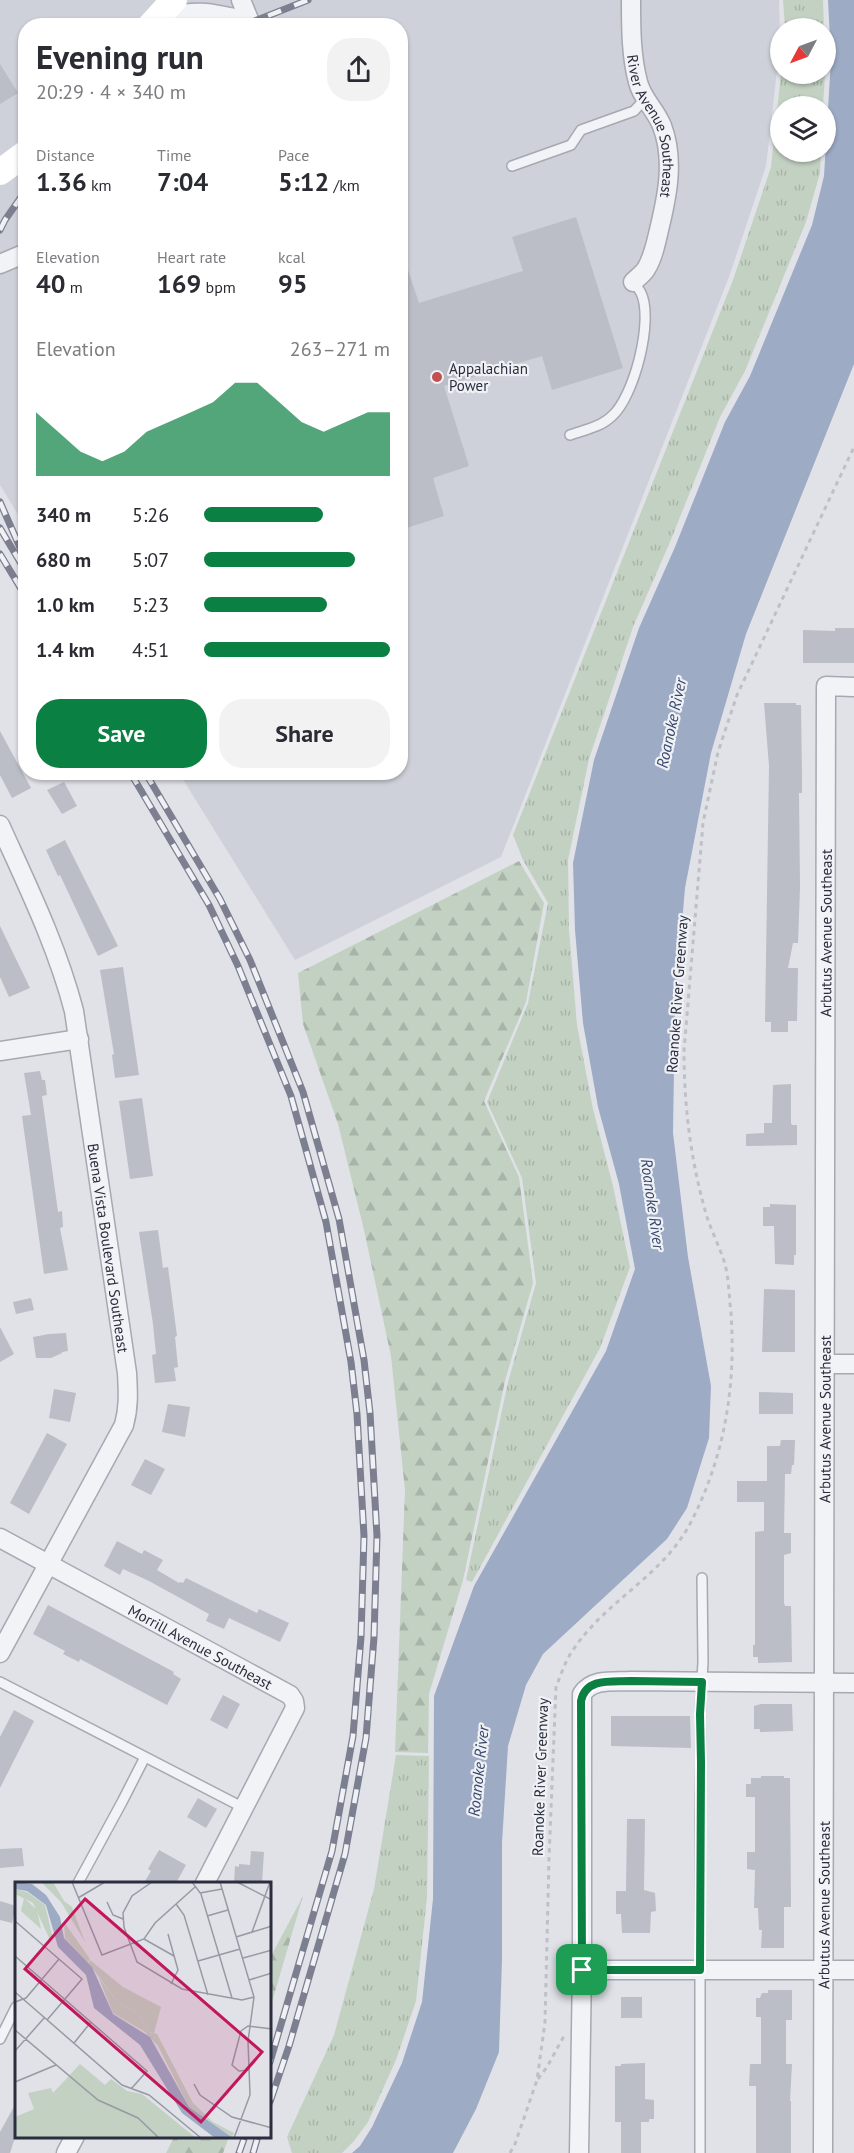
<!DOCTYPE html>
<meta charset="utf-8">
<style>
:root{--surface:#fff;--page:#f2f2f3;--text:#2b2b33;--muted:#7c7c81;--accent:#0b8043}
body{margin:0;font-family:"PT Sans",sans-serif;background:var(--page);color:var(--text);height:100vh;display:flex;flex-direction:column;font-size:22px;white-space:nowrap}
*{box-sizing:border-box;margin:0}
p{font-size:20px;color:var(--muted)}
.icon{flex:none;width:33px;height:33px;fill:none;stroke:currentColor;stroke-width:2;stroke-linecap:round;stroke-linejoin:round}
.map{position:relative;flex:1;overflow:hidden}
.side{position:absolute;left:18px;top:18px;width:390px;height:762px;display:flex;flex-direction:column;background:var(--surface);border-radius:24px;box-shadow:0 2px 4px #0004}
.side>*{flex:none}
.needle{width:39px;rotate:229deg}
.controls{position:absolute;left:770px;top:18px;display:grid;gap:12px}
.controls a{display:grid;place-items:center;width:66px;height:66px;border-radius:50%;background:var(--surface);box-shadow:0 2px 4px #0004;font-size:30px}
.pin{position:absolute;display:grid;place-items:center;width:51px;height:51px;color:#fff;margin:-26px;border-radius:12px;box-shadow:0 3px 9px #0006}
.round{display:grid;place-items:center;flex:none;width:63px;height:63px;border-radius:24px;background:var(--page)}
.head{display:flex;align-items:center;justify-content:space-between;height:102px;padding:0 18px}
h1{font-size:33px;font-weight:700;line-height:45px}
.stats{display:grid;grid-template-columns:repeat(3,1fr);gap:9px;height:102px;padding:6px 18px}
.stats div{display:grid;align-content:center}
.stats b{font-size:26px;font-weight:700}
.stats small{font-size:16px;font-weight:400}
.stats p{font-size:16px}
.chart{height:168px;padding:12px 18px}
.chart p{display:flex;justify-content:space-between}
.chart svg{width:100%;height:108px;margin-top:6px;fill:var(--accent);opacity:.7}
.cta{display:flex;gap:12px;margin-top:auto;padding:12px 18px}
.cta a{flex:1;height:69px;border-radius:24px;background:var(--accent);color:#fff;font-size:24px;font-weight:700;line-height:69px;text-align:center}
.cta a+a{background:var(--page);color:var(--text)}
ul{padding:0 18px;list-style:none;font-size:20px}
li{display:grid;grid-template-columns:96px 72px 1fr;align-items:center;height:45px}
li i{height:15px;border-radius:8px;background:var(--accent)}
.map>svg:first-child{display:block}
</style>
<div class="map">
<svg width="854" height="2153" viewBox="0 0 854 2153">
<defs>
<pattern id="grass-tufts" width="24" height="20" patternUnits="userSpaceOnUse" patternTransform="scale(1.5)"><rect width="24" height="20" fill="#c3d1c2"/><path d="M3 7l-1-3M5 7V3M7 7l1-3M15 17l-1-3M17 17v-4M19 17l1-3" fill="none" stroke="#a8b4a8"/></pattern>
<pattern id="forest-firs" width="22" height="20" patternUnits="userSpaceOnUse" patternTransform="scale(1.5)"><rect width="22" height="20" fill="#c3d1c2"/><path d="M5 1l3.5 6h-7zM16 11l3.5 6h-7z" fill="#a8b4a8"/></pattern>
</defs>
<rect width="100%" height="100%" fill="#e0e2e8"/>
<path fill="#ced1d9" d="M0,0H779L780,45L766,166L729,277L501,857L295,960L179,773L400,772V26H26L25,526L0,485Z"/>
<path fill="url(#grass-tufts)" d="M783,0H823L824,28H785Z
M781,74H825L823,106H780V152H821L820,173L806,222L745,371L720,417L670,542L633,627L589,759L568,860L569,930L577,1025L593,1109L613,1186L630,1267L600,1348L472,1582L466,1580L508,1382L536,1283L522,1178L487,1102L528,1003L548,903L523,860L513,835L733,280L771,167Z
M396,1755L429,1756L427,1897L416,2001L396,2060L368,2122L354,2141L342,2153H292L287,2137L334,2035L374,1889Z"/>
<path fill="url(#forest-firs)" d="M519,861L544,903L526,1002L484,1101L519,1177L533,1283L505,1381L463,1580L429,1694L428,1753L395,1752L405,1490L391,1356L364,1230L338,1124L303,1024L298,973Z
M303,1896L270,2009V1958Z
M174,2137L175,2136L229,2137L223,2153H166Z"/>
<path fill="#9eabc5" d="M828,0H854V364L746,634L711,753L685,888L675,1004L673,1133L688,1257L711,1386L709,1438L687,1508L667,1539L543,1654L526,1685L508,1746L502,1843V1959L499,2052L476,2109L453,2153H352L360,2146L372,2127L402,2063L422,2002L433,1899L434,1696L474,1586L606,1351L635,1269L619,1184L598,1107L583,1023L575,930L573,863L594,760L639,628L675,547L725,422L750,376L812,225L824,176L831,59Z"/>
<path fill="#bbbdc7" d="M0,64L18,93L0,104Z
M576,217L623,368L552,390L542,356L444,386L469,466L433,478L444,516L400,530V255H403L419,303L523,271L512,237Z
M835,628H854V663H803V630L835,631Z
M764,703H796V705H801L802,775V793H799L800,888L798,943H793L788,968H798L797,1021H788V1032H771V1022H765L769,766Z
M0,731L31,788L12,798L0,775Z
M64,782L77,806L62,814L47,790Z
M65,840L118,946L98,956L60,875L58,876L46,850Z
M0,926L30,988L9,997L0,977Z
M123,967L139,1075L115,1078L112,1055L114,1054L100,970Z
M40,1071L42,1080H45L47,1095L42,1096L58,1212L62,1211L63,1227L60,1228L68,1270L44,1274L22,1116L31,1115L24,1073Z
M791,1084V1123L792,1125H797V1145L746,1146V1134L764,1133V1123H772L773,1085Z
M142,1098L153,1176L130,1179L119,1101Z
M770,1204L796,1205V1255H794V1265L775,1264L774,1226H763V1207H770Z
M158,1230L163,1268L168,1267L177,1336L175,1337L178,1367L174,1368L176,1381L155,1383L152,1355L156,1354L153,1324L139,1232Z
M764,1289L795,1290V1352H762Z
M31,1298L34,1310L16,1314L13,1302Z
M0,1327L14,1354L0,1362Z
M66,1333L68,1351L62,1352V1353L51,1358H36L33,1337L49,1334Z
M54,1389L76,1393L70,1422L49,1418Z
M759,1392L793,1393V1414H759Z
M168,1404L190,1407L185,1437L162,1432Z
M47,1433L67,1444L29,1514L10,1503Z
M781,1440H795L794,1465H792L791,1474H785L784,1533H791V1553L784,1555V1603L785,1606H791L792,1662L758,1663V1657H753V1645H755V1532L764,1531V1502H737V1481H767V1446H780Z
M145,1459L165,1469L151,1495L131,1485Z
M117,1541L142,1554L144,1550L163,1560L157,1570L179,1583L180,1582L183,1583L186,1578L257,1613L259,1609L289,1623L280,1642L229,1618L224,1629L206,1621L209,1614L149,1581L123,1569L120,1575L104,1566Z
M48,1605L174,1672L173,1674L181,1679L167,1705L80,1659L79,1662L63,1654L65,1651L33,1634Z
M223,1695L240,1704L227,1729L210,1720Z
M761,1704H792L793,1731L760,1732V1729H754V1706Z
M14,1710L34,1721L0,1788V1737Z
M611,1716H690L691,1748L611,1746Z
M761,1776H784V1778H790L791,1907H784V1948H761L762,1930H759L758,1908H754L755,1870L747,1869V1852H755V1797H746V1784H751V1778H761Z
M198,1798L217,1809L206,1828L187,1817Z
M627,1819H645L644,1890L655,1893L656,1911L651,1912L650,1933H622L621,1914H616V1891H626Z
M22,1848L24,1866L0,1868V1849Z
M159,1850L186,1865L176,1883H144L151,1871L148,1869Z
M251,1851L264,1852L262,1883H234L235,1866L239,1867V1864L250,1865Z
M0,1901L16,1906L12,1923L0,1920Z
M768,1990H792V2020H786V2064H792L790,2101H791V2153H756V2086H749L750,2064H761V2017H756V1998H760L762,1993H768Z
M621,1997H642V2018H621Z
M645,2063V2099L654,2100V2119H649V2122H641V2153H621V2122H615V2066H621V2064Z
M16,2103V2134L10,2153H0V2132Z"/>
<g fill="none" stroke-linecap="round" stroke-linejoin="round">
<g stroke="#a6a8b2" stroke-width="12">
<path id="lane" d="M512,166L571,145L581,130L634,111L645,99
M570,435C584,430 601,427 612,416C634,397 654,320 641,293C639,289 635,285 633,282
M0,1682L244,1808
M78,1883L122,1802L145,1757
M0,2039L16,2007
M700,2153V1820L701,1762L700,1714L703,1662L702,1578"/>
</g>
<g stroke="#a6a8b2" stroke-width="21">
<g id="street">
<path d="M241,0L250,22"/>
<path id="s1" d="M631,0C631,27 631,56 638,82C642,99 656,110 662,126C675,160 667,197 659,230C656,243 653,258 646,269C643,274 637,278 633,282"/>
<path d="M158,24C186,5 219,14 250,22"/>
<path d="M0,264L26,253"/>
<path id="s2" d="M0,825C28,887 57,946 74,1011L127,1373C128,1392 129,1407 124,1425L0,1653"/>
<path d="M0,1051L79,1039"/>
<path d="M825,1364H854"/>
<path id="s3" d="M0,1538L290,1695L294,1701L295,1708L205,1883"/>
<path d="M582,1970H854"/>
<path d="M66,2153L75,2136"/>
<path d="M579,2153L582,1970V1694C593,1678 613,1682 631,1681L854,1683"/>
<path id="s4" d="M823,2153L826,686L854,687"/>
</g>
</g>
<path stroke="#bec0c6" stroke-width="3" stroke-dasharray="4.5 4.5" stroke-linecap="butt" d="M538,2079L547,2067L564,2036
M510,2153L515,2144L537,2080L545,2022L549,1858L556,1687C561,1675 565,1661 573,1650C606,1600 665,1575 692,1520C725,1455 736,1385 731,1313C729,1297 729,1280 725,1264C720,1248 712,1232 707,1217C691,1163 684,1107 684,1051L703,823L718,752L737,695L854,447"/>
<use href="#lane" stroke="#f2f3f6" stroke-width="9"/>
<use href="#street" stroke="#f2f3f6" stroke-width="18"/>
<path stroke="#fff" stroke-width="26" d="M150,26L174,0
M0,172L26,153"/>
<g stroke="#7b7f90" stroke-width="7">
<path id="rail" d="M242,26L308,0
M0,230L5,220L26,190
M0,502L22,552
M0,528L26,572
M0,554L26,597
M130,772L209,905L238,966L291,1096L326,1222L351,1362L357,1414L364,1536L361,1637L353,1736L332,1851L270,2062
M145,772L220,899L250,960L303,1092L339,1219L364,1360L370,1413L377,1536L374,1637L366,1738L345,1854L289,2046L270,2102
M239,2153L245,2136
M253,2153L258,2136"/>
</g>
<use href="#rail" stroke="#eff1f5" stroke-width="4.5" stroke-dasharray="14" stroke-linecap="butt"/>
</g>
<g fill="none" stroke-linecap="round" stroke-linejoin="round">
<g stroke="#fff" stroke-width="12">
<path id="route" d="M631,1681L702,1682L700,1714L701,1762L700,1970H582L581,1701C586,1677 612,1682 631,1681Z"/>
</g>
<use href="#route" stroke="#0b8043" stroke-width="8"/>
</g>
<circle fill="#c25050" stroke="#eff1f5" stroke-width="2" cx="437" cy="377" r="6"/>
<g text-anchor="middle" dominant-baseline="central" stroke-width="4.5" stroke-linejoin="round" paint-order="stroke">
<g font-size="15" fill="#2a2e3e" stroke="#eff1f5">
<text stroke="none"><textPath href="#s1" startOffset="130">River Avenue Southeast</textPath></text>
<text stroke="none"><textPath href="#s4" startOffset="1220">Arbutus Avenue Southeast</textPath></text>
<text transform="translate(677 994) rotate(-86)">Roanoke River Greenway</text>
<text stroke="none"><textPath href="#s2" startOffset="440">Buena Vista Boulevard Southeast</textPath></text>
<text stroke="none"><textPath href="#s4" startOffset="734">Arbutus Avenue Southeast</textPath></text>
<text stroke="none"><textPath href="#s3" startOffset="228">Morrill Avenue Southeast</textPath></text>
<text transform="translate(540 1777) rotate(-88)">Roanoke River Greenway</text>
<text stroke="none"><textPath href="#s4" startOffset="248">Arbutus Avenue Southeast</textPath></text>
</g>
<g font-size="15" fill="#2a2e3e" stroke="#eff1f5" text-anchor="start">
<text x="449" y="368">Appalachian<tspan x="449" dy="17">Power</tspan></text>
</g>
<g font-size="16" font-style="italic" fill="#38486e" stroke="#eff1f5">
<text transform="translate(671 723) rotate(-78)">Roanoke River</text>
<text transform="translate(653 1204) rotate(82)">Roanoke River</text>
<text transform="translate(478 1771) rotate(-84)">Roanoke River</text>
</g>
</g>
<g transform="translate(15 1882)">
<rect width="256" height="256" fill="#e0e2e8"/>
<path d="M0,7L12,10L30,23L38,57L35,58L18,21L0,12ZM49,40L75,77L72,80L50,56ZM84,96L104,122L122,131L134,150L142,152L178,221L198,240L219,251L217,255L174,225L143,164L130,150L98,131Z" fill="#c3d1c2"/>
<path d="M26,0H38L49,19L57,25L70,60L46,20ZM75,78L108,105L146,125L139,151L134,150L122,131L104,122L73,80Z" fill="#c3d1c2"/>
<path d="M9,16L22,28L26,47L6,29ZM65,182L90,203L96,197L112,209L127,212L181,256H0V235L19,227L13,211L36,206L38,211Z" fill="#c3d1c2"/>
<path d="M0,0L17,2L31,13L45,35L49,56L77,85L98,132L135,155L174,225L218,256H200L167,231L125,163L79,126L71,93L43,65L31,23L12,9L0,7Z" fill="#9eabc5"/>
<path fill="none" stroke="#979aa4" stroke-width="1.5" d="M57,0L87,73L129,57L140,41L180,5M137,0L117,14L108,31L109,45L122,80L167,107L227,118L239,115M177,0L186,12L217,116M205,0L239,115L233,159L235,213L219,256M222,0L257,18M185,11L207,7M63,16L90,0M92,20L98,33L108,37M161,22L169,33L193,113M192,34L213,28M0,39L67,97L32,138M237,50L255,0M153,52L163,88L156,102M221,55L257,44M129,57L159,74M0,74L132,189L116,207M228,76L257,68M183,79L225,67M234,98L257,91M0,110L107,203L134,213L186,256M0,120L11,116L44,77M0,148L83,218L123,236L144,256M59,161L76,140M0,169L30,135M235,188L224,189L217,183L226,149L233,144L257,147M0,200L41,183M179,202L185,213L217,235L257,246"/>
<path fill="#c2185b" fill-opacity="0.15" stroke="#c2185b" stroke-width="3" d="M70,17L247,170L186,240L10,87Z"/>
<rect width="256" height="256" fill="none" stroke="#2a2e3e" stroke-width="3"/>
</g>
</svg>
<div class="controls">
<a><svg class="needle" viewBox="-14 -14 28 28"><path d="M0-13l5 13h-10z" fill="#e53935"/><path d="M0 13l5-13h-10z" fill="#7c7c81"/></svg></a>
<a><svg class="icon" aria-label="layers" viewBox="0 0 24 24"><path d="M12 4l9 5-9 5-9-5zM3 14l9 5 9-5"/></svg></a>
</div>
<div class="pin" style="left:582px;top:1970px;background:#1e9e55"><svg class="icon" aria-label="arrive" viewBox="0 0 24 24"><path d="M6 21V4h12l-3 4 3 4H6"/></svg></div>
<section class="side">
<div class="head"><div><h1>Evening run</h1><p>20:29 · 4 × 340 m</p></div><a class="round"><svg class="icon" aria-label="share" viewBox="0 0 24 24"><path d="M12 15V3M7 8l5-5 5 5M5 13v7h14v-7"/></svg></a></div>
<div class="stats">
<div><p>Distance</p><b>1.36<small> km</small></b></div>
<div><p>Time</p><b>7:04</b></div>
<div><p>Pace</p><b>5:12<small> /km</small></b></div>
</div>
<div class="stats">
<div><p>Elevation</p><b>40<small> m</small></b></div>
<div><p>Heart rate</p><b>169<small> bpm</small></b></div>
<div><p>kcal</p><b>95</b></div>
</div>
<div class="chart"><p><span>Elevation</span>263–271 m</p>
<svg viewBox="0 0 160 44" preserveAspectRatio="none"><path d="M0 44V18L10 26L20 34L30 38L40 34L50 26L60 22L70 18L80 14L90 6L100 6L110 14L120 22L130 26L140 22L150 18L160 18V44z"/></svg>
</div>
<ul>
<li><b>340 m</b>5:26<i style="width:64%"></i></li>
<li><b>680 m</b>5:07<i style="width:81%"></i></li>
<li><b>1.0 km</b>5:23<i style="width:66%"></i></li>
<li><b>1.4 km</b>4:51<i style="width:100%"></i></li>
</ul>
<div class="cta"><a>Save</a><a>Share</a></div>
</section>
</div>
